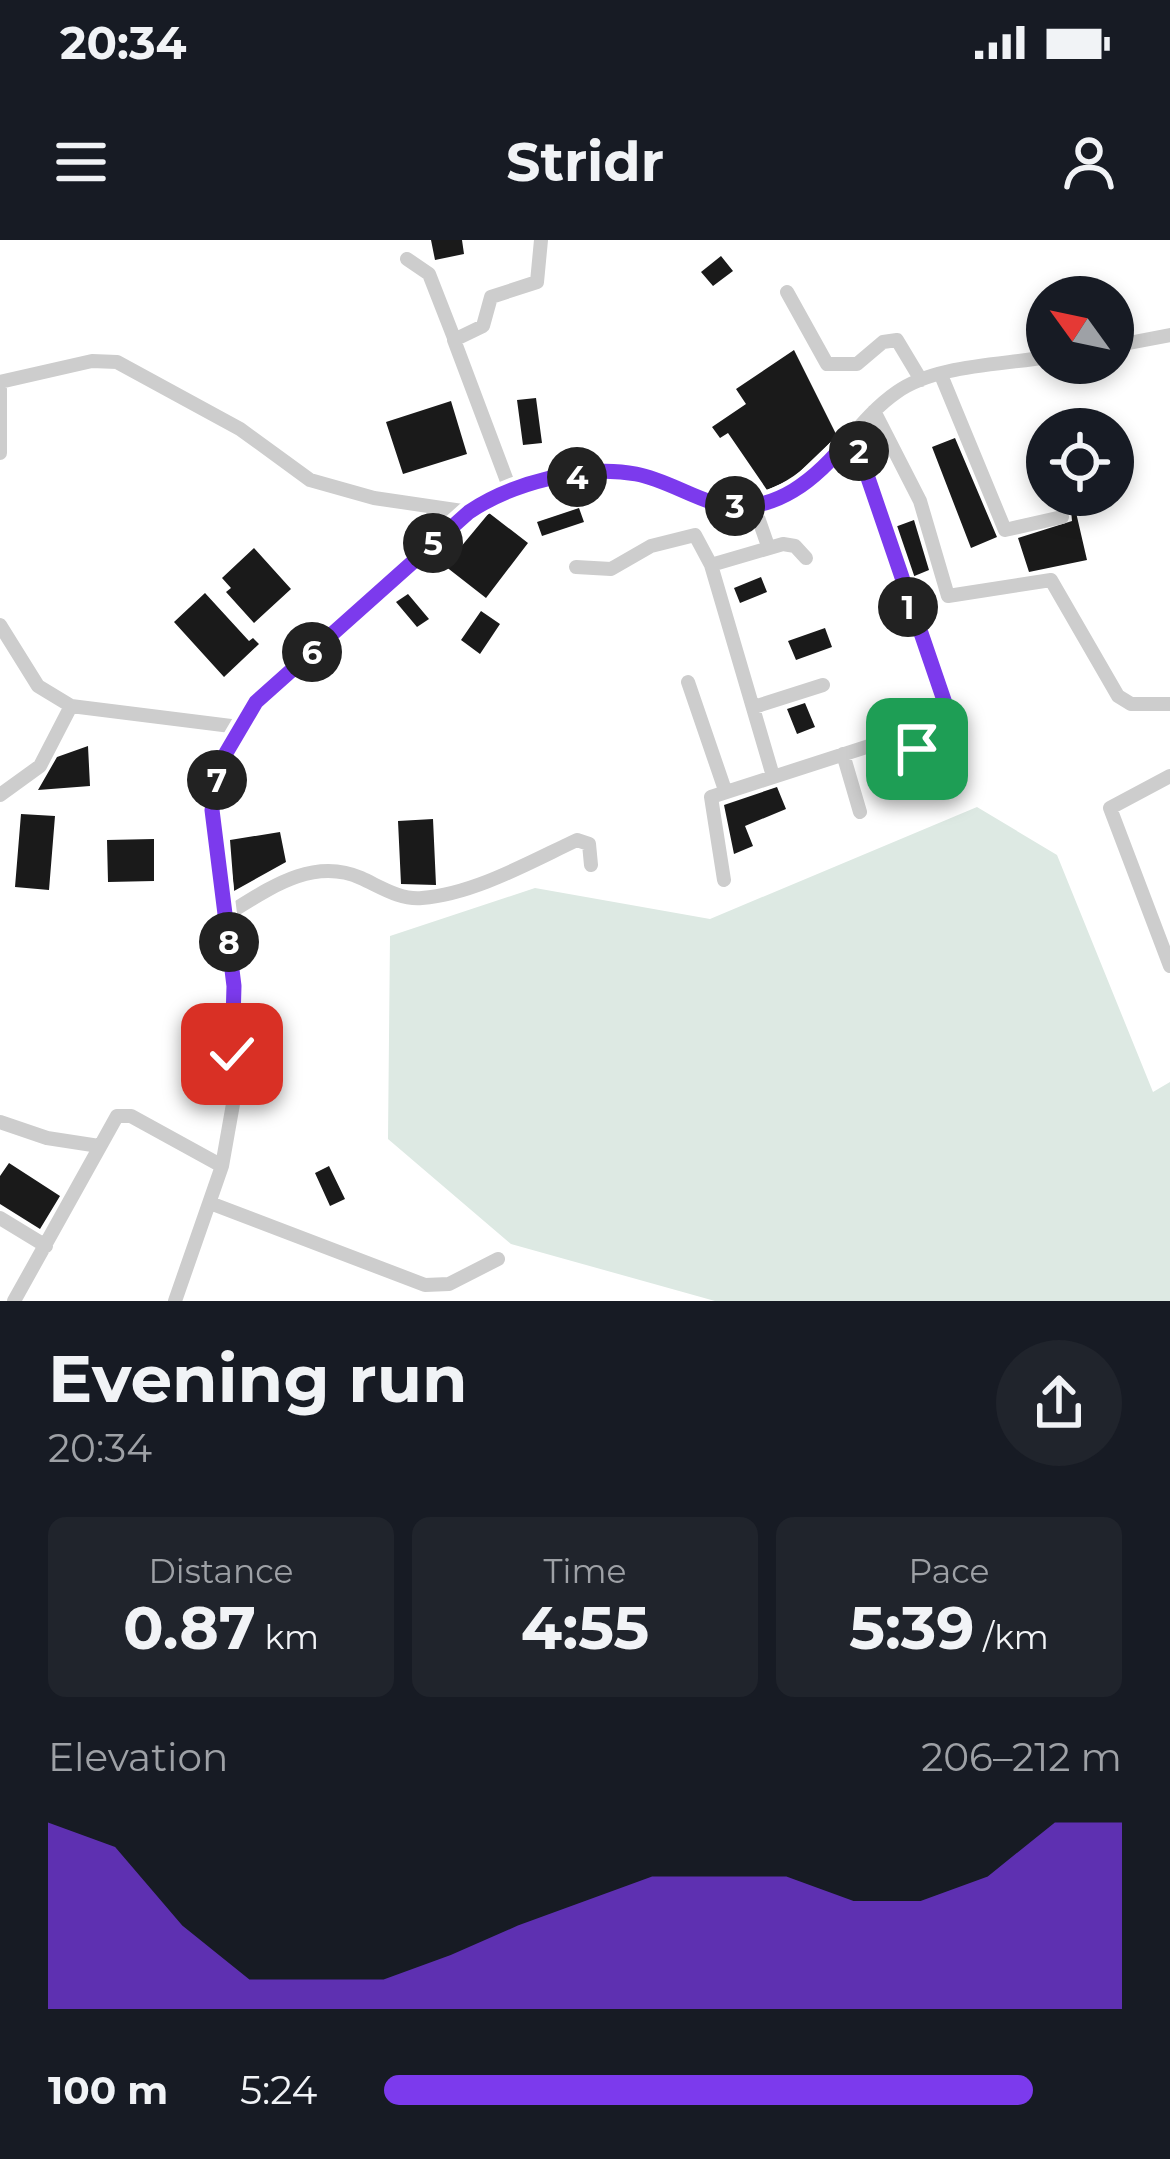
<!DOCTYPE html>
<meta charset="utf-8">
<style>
:root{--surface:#171b24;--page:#20242c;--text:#f1f3f6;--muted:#9ea1a6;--accent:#7c3aed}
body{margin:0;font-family:Montserrat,sans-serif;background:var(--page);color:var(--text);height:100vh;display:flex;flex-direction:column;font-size:45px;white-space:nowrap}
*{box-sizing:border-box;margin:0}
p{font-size:39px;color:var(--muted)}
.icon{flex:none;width:66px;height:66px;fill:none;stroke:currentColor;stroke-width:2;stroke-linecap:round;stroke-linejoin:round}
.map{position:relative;height:1061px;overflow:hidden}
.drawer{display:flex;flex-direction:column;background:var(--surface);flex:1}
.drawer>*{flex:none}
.needle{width:78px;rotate:303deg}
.tools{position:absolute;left:1026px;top:36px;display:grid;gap:24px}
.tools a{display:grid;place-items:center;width:108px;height:108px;border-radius:50%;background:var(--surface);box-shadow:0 6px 18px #0003;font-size:60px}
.pin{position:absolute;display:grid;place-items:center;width:102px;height:102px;color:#fff;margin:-51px;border-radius:24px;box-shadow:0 6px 18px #0006}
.km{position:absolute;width:60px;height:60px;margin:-30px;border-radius:50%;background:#222;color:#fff;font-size:33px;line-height:60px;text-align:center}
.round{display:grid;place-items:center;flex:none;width:126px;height:126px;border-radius:63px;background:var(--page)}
.headline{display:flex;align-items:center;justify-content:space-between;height:204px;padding:0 48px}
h1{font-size:66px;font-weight:700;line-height:90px}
.metrics{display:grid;grid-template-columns:repeat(3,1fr);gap:18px;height:204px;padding:12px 48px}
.metrics div{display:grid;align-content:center;border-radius:18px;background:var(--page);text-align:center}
.metrics b{font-size:60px;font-weight:700}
.metrics small{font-size:33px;font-weight:400}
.metrics p{font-size:33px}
.chart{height:336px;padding:24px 48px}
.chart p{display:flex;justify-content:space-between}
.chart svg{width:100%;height:216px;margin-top:12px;fill:var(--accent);opacity:.7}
ul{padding:0 48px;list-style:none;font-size:39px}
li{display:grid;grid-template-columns:192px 144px 1fr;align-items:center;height:90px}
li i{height:30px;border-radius:15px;background:var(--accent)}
.status{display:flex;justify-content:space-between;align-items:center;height:84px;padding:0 60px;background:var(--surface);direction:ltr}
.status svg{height:33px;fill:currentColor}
header{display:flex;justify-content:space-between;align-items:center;height:156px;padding:0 48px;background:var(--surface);font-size:54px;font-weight:700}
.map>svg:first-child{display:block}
</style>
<div class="status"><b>20:34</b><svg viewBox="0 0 49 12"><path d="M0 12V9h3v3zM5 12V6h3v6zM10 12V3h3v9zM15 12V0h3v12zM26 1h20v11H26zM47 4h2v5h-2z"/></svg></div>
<header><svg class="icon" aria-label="menu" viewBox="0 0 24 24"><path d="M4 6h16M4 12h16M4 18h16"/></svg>Stridr<svg class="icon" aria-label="person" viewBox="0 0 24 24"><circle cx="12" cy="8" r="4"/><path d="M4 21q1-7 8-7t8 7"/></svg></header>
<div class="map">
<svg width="1170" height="1061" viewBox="0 0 1170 1061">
<rect width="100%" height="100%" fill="#fff"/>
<path fill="#dde9e3" d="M977,567L1057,615L1153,852L1170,842V1061H715L511,1004L388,899L390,696L535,648L710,679Z"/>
<path fill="#1a1a1a" d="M431,0H462L464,14L435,20Z
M721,16L733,31L713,46L701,32Z
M794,110L837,196L792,239L767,250L728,193L720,198L712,187L746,164L736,149Z
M536,158L542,203L523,205L517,160Z
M451,161L467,214L403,234L386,182Z
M955,198L997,297L971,308L932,207Z
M1057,255H1072L1087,320L1029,332L1018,298L1072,281L1071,270Z
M579,268L584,282L542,296L537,282Z
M489,273L528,303L486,358L445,326Z
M914,280L929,330L912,337L895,287Z
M254,308L291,349L254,383L226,352L231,348L222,338Z
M761,337L767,352L740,363L734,348Z
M205,353L249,401L253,398L259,404L224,437L174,382Z
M408,354L429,379L417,387L396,362Z
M481,371L500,384L480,414L461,400Z
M825,388L832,407L796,420L788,401Z
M805,463L815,487L797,494L787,469Z
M88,506L90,546L38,550L57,517Z
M777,547L786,569L745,586L753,606L734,614L724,565Z
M21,574L55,576L49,650L15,647Z
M433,579L436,645L401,644L398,581Z
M280,592L286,622L234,651L230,600Z
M154,599V641L108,642L107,600Z
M9,923L60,956L40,989L0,964V936Z
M329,926L345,959L330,966L315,933Z"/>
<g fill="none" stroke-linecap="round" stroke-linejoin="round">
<path stroke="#cdcdcd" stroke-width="14" d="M407,19L429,34L454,98
M787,52L827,124H857L883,102L897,100L921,140
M1113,106L1170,95
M941,135L1005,290L1062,277
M0,142L92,121L117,122L240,189L310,240L374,258L469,272
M0,149V213
M874,171L920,261L948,356L1051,340L1118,456L1131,464H1170
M510,249L454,100L483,86L491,57L537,42L541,0
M754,266L768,306
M711,325L783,304L795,306L806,318
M576,327L611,329L651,306L695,295L711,325L773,536
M0,385L38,446L71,466L239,487
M688,442L725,550
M754,467L823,445
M843,514L860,572
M1170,536L1110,568L1170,726
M0,555L40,526L71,466
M724,640L711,557L888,500L910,508L925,507L946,478L853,194
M226,675C267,650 312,616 361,638C381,647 400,660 422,658C474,654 530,622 577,600L589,604L591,625
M0,882L47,898L99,906
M210,963L425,1045L449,1044L498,1019
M0,978L46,1006
M14,1061L117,876H131L222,926
M175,1061L222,926L233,864L234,747L212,570L219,531L256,462L469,272C515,241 598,220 653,239C687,251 719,272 757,265C824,253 846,187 897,152C935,125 1001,125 1047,117"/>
</g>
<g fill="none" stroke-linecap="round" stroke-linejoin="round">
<g stroke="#fff" stroke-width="24">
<path id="route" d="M232,814L234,746L212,570L226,513L256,462L469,272C512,243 584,224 636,234C663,239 688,255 714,263C774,279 819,237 853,194L947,469L932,503L917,509"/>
</g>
<use href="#route" stroke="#7c3aed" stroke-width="15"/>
</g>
</svg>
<div class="tools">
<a><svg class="needle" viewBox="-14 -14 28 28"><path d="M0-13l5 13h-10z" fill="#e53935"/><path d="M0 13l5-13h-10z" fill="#9ea1a6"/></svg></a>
<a><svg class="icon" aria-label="locate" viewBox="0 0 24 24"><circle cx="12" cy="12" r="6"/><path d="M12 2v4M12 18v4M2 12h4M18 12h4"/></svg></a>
</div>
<div class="pin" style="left:917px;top:509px;background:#1e9e55"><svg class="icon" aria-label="arrive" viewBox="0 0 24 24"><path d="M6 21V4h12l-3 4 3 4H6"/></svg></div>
<div class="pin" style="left:232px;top:814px;background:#d93025"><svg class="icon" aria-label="check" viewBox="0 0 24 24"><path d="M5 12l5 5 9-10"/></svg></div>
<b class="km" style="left:908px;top:367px">1</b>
<b class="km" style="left:859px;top:211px">2</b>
<b class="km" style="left:735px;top:266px">3</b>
<b class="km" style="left:577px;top:237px">4</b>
<b class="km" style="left:433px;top:303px">5</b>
<b class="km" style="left:312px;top:412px">6</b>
<b class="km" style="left:217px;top:540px">7</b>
<b class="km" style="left:229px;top:702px">8</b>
</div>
<section class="drawer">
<div class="headline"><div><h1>Evening run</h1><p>20:34</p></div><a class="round"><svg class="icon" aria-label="share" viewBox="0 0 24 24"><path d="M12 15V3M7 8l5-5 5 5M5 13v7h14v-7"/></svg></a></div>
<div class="metrics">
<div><p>Distance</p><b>0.87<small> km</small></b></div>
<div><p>Time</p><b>4:55</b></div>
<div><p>Pace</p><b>5:39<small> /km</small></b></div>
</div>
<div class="chart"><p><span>Elevation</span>206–212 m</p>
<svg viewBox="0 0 160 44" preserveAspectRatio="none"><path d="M0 44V6L10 11L20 27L30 38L40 38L50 38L60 33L70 27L80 22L90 17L100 17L110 17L120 22L130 22L140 17L150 6L160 6V44z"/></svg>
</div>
<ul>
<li><b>100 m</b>5:24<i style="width:88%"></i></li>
</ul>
</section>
